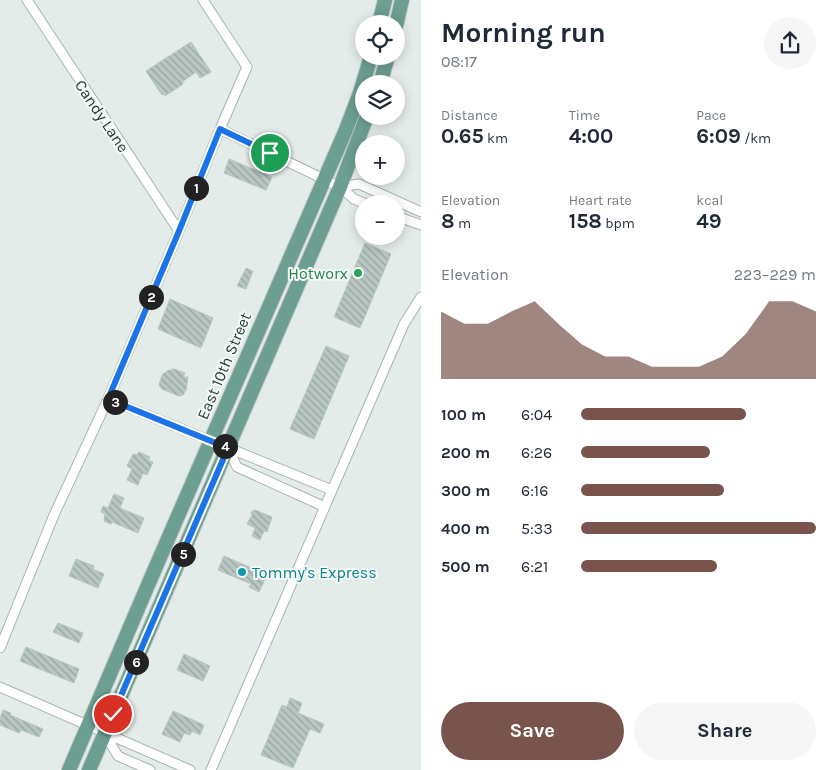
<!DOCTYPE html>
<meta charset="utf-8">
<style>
:root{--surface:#fff;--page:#f6f6f7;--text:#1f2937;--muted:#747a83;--accent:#79544d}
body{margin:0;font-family:Karla,sans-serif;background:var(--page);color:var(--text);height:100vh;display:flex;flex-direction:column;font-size:19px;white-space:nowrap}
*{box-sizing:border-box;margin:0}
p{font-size:16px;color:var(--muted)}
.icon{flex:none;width:28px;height:28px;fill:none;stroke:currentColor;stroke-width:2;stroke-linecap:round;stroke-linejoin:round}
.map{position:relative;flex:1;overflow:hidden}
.details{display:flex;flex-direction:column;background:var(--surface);width:415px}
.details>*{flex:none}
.tools{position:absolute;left:355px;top:15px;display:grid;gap:10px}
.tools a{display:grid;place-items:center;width:50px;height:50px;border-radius:50%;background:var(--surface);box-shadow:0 2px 12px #0003;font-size:25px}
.pin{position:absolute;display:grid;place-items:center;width:42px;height:42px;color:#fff;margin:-21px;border:2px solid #fff;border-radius:50%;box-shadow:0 1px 5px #0007}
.km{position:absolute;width:25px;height:25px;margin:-12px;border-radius:50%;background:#222;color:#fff;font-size:14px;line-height:25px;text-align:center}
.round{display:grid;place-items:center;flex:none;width:52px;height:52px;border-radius:26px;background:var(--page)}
.head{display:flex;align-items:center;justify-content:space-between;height:85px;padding:0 20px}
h1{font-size:28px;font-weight:700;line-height:38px}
.metrics{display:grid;grid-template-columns:repeat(3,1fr);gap:8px;height:85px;padding:5px 20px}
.metrics div{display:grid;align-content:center}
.metrics b{font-size:21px;font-weight:700}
.metrics small{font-size:14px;font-weight:400}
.metrics p{font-size:14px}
.chart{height:140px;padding:10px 20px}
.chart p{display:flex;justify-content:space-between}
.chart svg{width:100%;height:90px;margin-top:5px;fill:var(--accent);opacity:.7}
.action{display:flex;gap:10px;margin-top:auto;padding:10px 20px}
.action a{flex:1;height:58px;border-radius:30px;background:var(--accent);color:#fff;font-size:20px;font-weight:700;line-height:58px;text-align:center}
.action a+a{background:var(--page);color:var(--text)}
ul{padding:0 20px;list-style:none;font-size:16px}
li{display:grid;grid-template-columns:80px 60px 1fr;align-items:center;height:38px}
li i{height:12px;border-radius:6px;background:var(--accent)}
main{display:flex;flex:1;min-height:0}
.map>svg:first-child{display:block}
</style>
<main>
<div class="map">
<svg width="421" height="770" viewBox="0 0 421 770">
<defs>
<pattern id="building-back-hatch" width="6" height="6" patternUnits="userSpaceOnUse" patternTransform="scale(1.25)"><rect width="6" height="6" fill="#b9c7c2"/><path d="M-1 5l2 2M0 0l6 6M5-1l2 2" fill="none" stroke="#96a39e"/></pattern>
</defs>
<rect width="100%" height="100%" fill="#e4ece9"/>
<path fill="url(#building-back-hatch)" stroke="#b7c5bf" d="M191,42L211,72L200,78L196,72L182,82L183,84L165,96L164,94L162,95L146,71Z
M229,159L272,177L266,190L224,173Z
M365,243L391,254L360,328L334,317Z
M246,268L253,271L246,289L237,286Z
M170,299L213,318L201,348L158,329Z
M326,346L349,356L314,439L290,429Z
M174,369L185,373L183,377H188L186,390L183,395L179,396L162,389L159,385L162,375L167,371Z
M139,452L150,457L148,460L153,462L147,475L143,473L138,485L127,480L132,469L127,466L133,454L137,455Z
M114,494L124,498L120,508L144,518L138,533L112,522L111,524L104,521L105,514L101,512L103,506L108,508Z
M255,510L272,517L267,532L264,531L260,540L252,536L255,528L247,524L252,515L251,512Z
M224,556L267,575L259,592L249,587L251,584L218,570Z
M76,559L94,566L93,569L104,574L98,588L69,576Z
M58,623L83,633L79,643L53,632Z
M26,647L79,669L74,683L20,661Z
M184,654L210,666L203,681L177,670Z
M290,698L302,703L298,713L324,724L320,733L310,729L293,768L261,755L282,705L287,707Z
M3,710L11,713L10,715L43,729L39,737L21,730L19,733L0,725V718Z
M173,711L204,725L200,735L192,731L190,735L184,733L180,742L162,734Z"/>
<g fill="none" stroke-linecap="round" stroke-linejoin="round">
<g stroke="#a7b4b0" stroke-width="11">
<path id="minor" d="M27,0L179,231
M203,0L247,67L220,129L340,187L354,199L366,204
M340,187L359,184L421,212
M396,216L421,225
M108,399L332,490
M228,448L237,467L325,507
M0,648L54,515L108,399L179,231L220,129
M0,687L190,770
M105,734L118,756L150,770
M211,770L404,324L421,297"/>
</g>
<g stroke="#c2c8c7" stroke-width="16">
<path id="primary" d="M379,24L385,0
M396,26L402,0
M380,84L388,56
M69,770L151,578L345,132L360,93L371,56
M89,770L340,187L367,116"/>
</g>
<use href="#minor" stroke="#fff" stroke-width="9"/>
<use href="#primary" stroke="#6c9e92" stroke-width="14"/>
</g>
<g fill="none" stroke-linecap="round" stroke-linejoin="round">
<g stroke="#fff" stroke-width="10">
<path id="route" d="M113,714L228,448L108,399L179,231L220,129L270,153"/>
</g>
<use href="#route" stroke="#1a73e8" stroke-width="6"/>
</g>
<circle fill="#2e9e5b" stroke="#f4f9f7" stroke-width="2" cx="358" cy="273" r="5"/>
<circle fill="#0f9aa8" stroke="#f4f9f7" stroke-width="2" cx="242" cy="572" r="5"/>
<g text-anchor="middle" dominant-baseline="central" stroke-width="4" stroke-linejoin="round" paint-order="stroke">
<g font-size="16" fill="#253c36" stroke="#f4f9f7">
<text transform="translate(102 116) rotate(56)">Candy Lane</text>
<text transform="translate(224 366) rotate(-67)">East 10th Street</text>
</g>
<g font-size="16" fill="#27864d" stroke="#f4f9f7" text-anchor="end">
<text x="348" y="273">Hotworx</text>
</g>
<g font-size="16" fill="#0d838f" stroke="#f4f9f7" text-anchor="start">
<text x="252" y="572">Tommy's Express</text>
</g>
</g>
</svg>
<div class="tools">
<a><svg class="icon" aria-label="locate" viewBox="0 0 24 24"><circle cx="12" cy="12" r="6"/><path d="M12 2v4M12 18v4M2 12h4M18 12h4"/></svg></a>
<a><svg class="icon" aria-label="layers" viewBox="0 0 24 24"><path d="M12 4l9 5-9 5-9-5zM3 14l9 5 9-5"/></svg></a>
<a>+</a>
<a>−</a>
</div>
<div class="pin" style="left:270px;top:153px;background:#1e9e55"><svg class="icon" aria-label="arrive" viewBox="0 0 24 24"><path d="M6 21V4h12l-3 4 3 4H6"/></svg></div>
<div class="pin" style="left:113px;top:714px;background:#d93025"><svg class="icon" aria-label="check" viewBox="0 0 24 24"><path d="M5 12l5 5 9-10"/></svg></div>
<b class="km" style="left:196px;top:188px">1</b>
<b class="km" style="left:151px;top:297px">2</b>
<b class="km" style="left:115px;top:402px">3</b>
<b class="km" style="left:225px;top:446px">4</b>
<b class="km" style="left:183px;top:554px">5</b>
<b class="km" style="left:136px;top:662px">6</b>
</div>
<section class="details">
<div class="head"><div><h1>Morning run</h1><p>08:17</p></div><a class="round"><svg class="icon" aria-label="share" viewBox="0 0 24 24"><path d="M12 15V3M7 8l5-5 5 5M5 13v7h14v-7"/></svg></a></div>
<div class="metrics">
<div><p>Distance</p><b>0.65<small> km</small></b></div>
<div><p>Time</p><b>4:00</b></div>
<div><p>Pace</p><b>6:09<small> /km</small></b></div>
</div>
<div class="metrics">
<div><p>Elevation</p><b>8<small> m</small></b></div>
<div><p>Heart rate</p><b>158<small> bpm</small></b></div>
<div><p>kcal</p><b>49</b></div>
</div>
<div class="chart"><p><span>Elevation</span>223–229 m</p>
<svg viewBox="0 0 160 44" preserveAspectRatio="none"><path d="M0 44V11L10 17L20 17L30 11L40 6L50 17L60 27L70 33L80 33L90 38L100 38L110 38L120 33L130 22L140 6L150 6L160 11V44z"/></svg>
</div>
<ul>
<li><b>100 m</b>6:04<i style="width:70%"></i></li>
<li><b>200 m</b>6:26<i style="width:55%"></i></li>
<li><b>300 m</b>6:16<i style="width:61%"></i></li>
<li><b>400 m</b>5:33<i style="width:100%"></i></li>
<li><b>500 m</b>6:21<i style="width:58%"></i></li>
</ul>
<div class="action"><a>Save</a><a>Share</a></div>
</section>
</main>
